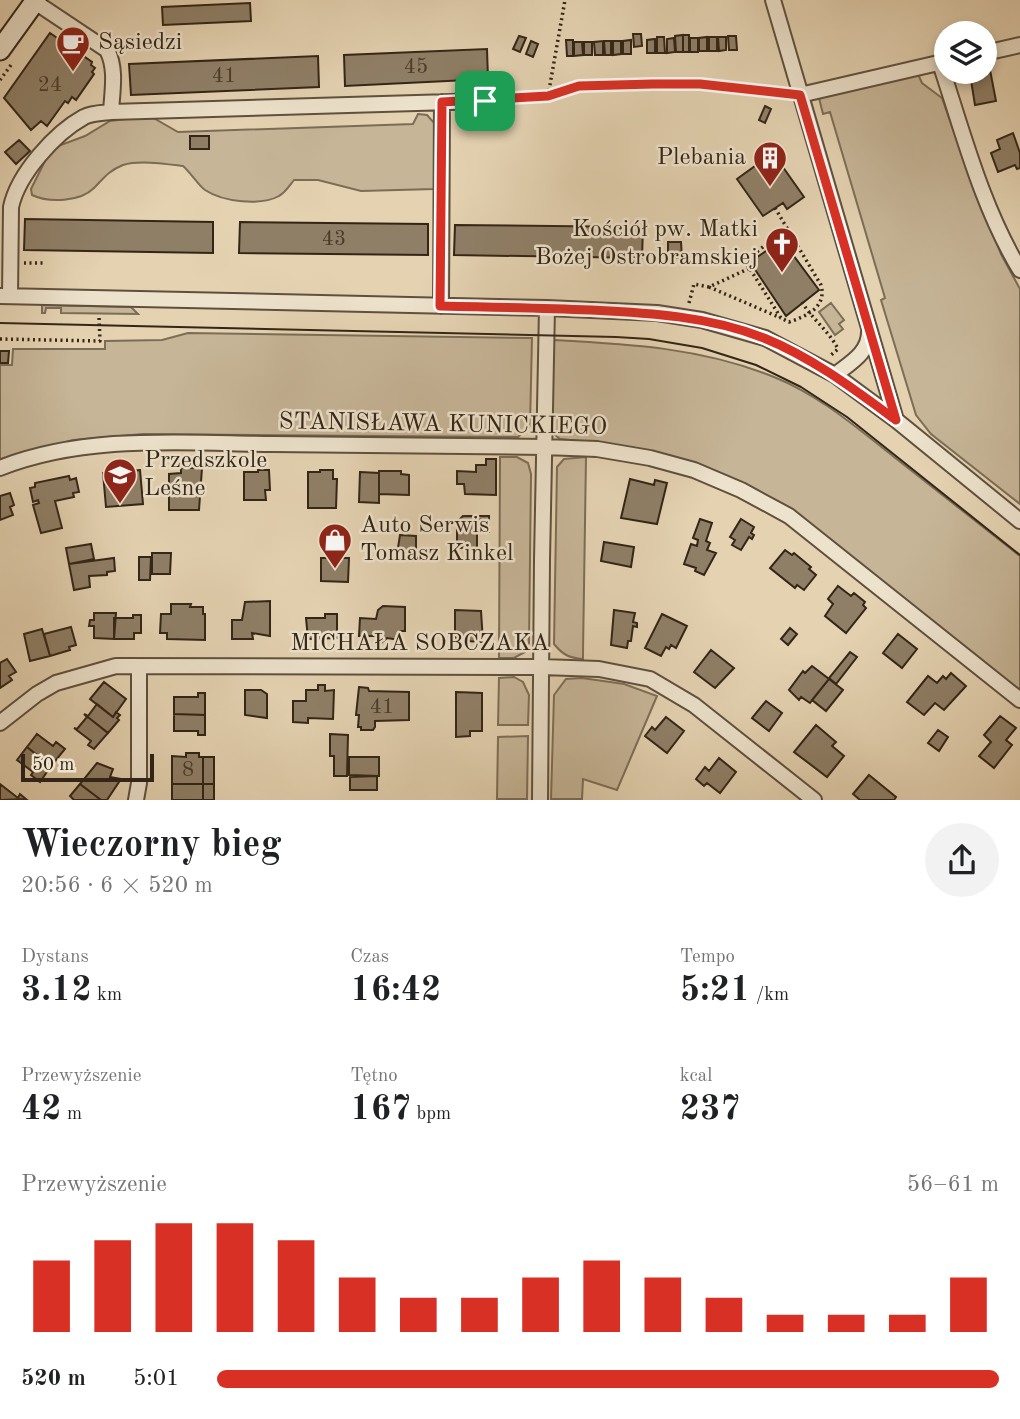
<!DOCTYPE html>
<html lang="pl">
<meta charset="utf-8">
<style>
:root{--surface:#fff;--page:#f2f2f2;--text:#202124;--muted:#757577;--accent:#d93025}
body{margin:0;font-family:"Old Standard TT",serif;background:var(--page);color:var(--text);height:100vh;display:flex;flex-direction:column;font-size:26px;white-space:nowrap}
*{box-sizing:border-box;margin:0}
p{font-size:23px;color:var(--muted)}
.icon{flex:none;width:38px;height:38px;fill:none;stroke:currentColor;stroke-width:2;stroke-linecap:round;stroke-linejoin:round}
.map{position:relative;height:800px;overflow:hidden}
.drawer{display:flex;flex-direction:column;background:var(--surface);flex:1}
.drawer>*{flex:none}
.buttons{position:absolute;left:934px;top:21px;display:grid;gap:14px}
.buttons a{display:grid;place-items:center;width:63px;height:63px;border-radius:50%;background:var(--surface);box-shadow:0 4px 10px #0003;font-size:35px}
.scale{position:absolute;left:21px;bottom:18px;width:133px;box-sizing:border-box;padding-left:7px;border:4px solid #332517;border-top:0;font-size:19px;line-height:24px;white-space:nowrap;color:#332517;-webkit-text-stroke:5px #ede2cc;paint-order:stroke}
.pin{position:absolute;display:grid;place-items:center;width:60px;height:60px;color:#fff;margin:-30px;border-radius:14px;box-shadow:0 4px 10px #0006}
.round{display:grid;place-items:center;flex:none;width:74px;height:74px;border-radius:37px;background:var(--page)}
.overview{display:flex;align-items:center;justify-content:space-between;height:119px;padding:0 21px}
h1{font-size:38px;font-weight:800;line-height:52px}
.metrics{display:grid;grid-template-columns:repeat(3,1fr);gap:10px;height:119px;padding:7px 21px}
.metrics div{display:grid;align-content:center}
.metrics b{font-size:35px;font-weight:800}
.metrics small{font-size:19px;font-weight:400}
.metrics p{font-size:19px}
.chart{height:196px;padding:14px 21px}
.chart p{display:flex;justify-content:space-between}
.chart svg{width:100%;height:126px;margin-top:7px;stroke:var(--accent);stroke-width:6}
ul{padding:0 21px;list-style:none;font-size:23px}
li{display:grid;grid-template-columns:112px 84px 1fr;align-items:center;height:52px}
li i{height:18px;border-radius:9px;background:var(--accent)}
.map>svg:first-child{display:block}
</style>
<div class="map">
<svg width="1020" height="800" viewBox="0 0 1020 800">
<rect width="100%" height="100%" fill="#e4d2b1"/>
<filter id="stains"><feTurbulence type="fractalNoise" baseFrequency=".00286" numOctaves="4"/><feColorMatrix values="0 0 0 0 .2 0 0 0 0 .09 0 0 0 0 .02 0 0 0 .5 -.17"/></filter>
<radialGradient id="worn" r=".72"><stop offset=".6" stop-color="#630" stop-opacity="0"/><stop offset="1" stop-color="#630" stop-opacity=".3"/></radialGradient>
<path fill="#c6b597" stroke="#7c6d57" stroke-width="2" d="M917,72L922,83L942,98L968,172L1001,254L1020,289V504L931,434L916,415L881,300L885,298L830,112L823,114L819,98L822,94Z
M418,114L427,115L436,125L434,189L361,191L318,180H294C290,185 285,193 279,196C261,206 223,202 205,190C200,187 190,172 183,166C166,164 140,160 123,165C108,171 104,178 94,188C80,202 49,203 32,195L31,189L47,157L58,146L85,136L110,121L150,116L178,132L413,124Z
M831,303L844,320L839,324L843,329L835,335L819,312Z
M42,305L131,307L138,314L61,313V308H46L45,313H42Z
M188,333L532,338L530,426L518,437L143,434L73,440L0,460V365H12L13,349H105V341L162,340Z
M554,340C630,344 703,348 774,377C819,395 856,427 894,457C936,490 978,523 1020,556V693L790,511L598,443L560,439L554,434L551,417Z
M500,457H517L528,463L531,474L529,643L525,652L514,658H499Z
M586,457L583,653V659C569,658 563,655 554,644L557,467L564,459Z
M514,677L523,682L529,695L528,725H498L499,678Z
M582,678L624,684L657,696L617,790L583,779L582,799H551L554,695L566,679Z
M528,736L527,799H497L498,737Z"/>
<path fill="#8f7f67" stroke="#332517" stroke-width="2" d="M250,3L251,21L163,25L162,7Z
M50,33L92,62L91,65L95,68L92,72L94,74L76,100L72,97L68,103L65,101L47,126L41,121L31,130L4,98Z
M633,34H641L642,46L634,47Z
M683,35V52H676L675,36Z
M683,35H689V52H683Z
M519,36L526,38L520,52L513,49Z
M728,36H736L737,50H729Z
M657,37H664L665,53H657Z
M707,37V51H699V38Z
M709,37H717V51H709Z
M718,37H726V50L719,51Z
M674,38L675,52L667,53V39Z
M690,38H698V52H690Z
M655,39V53H647V40Z
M566,40H573V56H567Z
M631,40V54H623V41Z
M531,41L538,44L533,57L526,54Z
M603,41V55H595L594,42Z
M604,41H611V55H605Z
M613,41H621V54L613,55Z
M574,42H582L583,55L574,56Z
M584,42H592V55H584Z
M487,49L488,79L345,86L344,55Z
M318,56L319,87L131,95L129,64Z
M990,70L996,101L975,105L970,74Z
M765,106L771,109L765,123L759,120Z
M1013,133L1020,153V168L1017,169L1015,165L998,172L991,153L1000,149L997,140Z
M190,136H209V149H190Z
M19,140L30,151L16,164L5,152Z
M773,153L804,197L787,209L783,203L763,216L737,179Z
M25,219L213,222V253L24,250Z
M240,222L428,224V255L239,253Z
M455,225L643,227L642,258L454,255Z
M782,240L819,290L786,316L750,262Z
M668,242H681L682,258H668Z
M0,351H9L8,363H0Z
M486,459H496V495L465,494L464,484H457V471L476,472V465H486Z
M181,468H202L199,510H169V474L181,473Z
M140,470L143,504L106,507L103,473Z
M258,470H269L270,490H265L266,500H244V472H258Z
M320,470H333V479H337L336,508H308V472H320Z
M379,471H401V474L409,475V495L379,494Z
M360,472L379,473V503L359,502Z
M69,476L70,480L76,478L79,492L73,493L74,497L55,501L62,528L41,533L33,505L39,503L38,500L33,502L30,488L35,487V483Z
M630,479L654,485L655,480L667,483L657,524L621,518Z
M10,493L14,505L10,507L13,515L0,520V496Z
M463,516H489V532H477V548H457V522Z
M700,519L712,523L706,541L710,543L707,550L716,553L704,575L695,571L696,568L684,564L691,544L697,546L698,540L693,538Z
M741,519L754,527L751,533L754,535L752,539L749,537L741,550L732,545L735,540L730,537Z
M400,535L416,536V551L397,554Z
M604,542L634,547L631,567L601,561Z
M91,544L94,559L69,564L66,548Z
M785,550L792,555L794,553L811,567L809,569L816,575L804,590L797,585L795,588L770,568Z
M152,553H171L170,574H152Z
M139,557H151L150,580H139Z
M114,558L115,571L107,572V575L89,576L90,587L74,590L69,564Z
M321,558H349L348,582L321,581Z
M838,586L851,596L854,593L865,602L863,605L866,608L846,633L825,616L833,604L828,599Z
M270,601V636L252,633L253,639H232V620H242L245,602Z
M171,604H191L190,607H203V614H205V640L167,639V633H160L161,614H171Z
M383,606L405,607V631H400V640L387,638L381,643L377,641L376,636H359L360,618L376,619L378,610Z
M455,610L481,611L483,642L466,641V638H455Z
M614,610L635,613L633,622L637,623V627L633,626L631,641H628L627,648L611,645Z
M94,613H116L114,639L94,638V626H89L90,620H94Z
M325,614H337V638L308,639L306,618H325Z
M662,614L687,626L676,648L671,645L669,649L666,647L661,656L645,648Z
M133,615H141V633H134V639H114V618H133Z
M71,627L76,645L69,647L70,650L50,656L44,634Z
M790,628L797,634L788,645L781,639Z
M42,629L50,656L30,661L24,634Z
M898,634L917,649L902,668L883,653Z
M711,650L734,668L715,688L694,672Z
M850,652L857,657L836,684L829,678Z
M7,659L16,672L9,676L12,680L0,688V663Z
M812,666L829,679L810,703L801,697L799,700L789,690L803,671L805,673Z
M951,673L966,686L944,710L935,703L924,715L907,702L928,676L937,683L943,676L946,679Z
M829,679L843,690L826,711L812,700Z
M104,682L126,699L113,717L90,699Z
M318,685H325V691L334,690L333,719L308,718V723L293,722V701H306V690H318Z
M359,687L368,688L369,691L409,692V720L375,721V727L373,730H361V727H358L359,715H356Z
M245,690H261L267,694V718L245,715Z
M456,692L482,693V731H470V736L456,737Z
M198,693H205V715L174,714V697H198Z
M766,701L782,713L769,731L752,718Z
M97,704L113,717L116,712L120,715L117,718L119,720L108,733L84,714L88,716Z
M84,714L108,733L94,749L88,745L91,741L74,728L77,729L87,717Z
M174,714L205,715V735H198V731H174Z
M1000,716L1016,728L1006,740L1012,745L994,768L979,756L991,742L984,735Z
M666,717L684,731L667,753L645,736L652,727L655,730Z
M816,725L836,742L832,746L844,756L827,777L794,752Z
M938,730L948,737L939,751L928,743Z
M37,734L53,746L56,742L65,749L51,766L27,747Z
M330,734L348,735L347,776H334V756H330Z
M27,747L51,766L40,782L31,775L33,772L17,760Z
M186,753H199V757H203V784H172V756L186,757Z
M203,757H214V784H203Z
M349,757H379V776L349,775Z
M719,758L736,772L720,793L707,783L704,786L696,779L705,767L709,771Z
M97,763L113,769L110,777L121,779L107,800H101L80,784Z
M869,775L896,797L894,800H860L853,794Z
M377,776V790H350V777Z
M0,784L18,798L20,794L26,799L0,800Z
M80,784L101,800H74L70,796Z
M172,784H203V800H172Z
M203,784H214V800H203Z"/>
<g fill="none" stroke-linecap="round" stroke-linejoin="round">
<g stroke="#5f503e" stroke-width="18">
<path id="street" d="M773,0L896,420
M985,53L1020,45
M940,63C963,133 982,207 1020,270
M800,95L947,61
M111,112L485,101
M0,296L547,308L657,313L702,320L765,338L835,375L896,420L1020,521
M10,296L11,207C18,174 55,133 84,117C92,113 102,113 111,112C112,92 117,69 107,50L35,2
M441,306L442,102
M835,375C850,363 869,353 869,332
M0,468C86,434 183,443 273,444C364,445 454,446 544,447L597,449L650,458L694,470L741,490L789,516L1020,700
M0,723L37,694L56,683L116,666L542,667L599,669L650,679L694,705L814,800
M136,800L139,783V667
M540,800L542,560L547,308"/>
</g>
<g stroke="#332517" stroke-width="23">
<path id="secondary" d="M0,50L36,0"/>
</g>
<path stroke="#332517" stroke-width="3.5" stroke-dasharray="2 3.5" stroke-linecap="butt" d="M0,80L11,65
M548,96L565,0
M500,100L548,96L579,86L653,84H700L784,93
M775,208L821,285C827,307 807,316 789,322L781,318L745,261L786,229
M24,263H43
M709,287L781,318
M802,302C812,319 829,331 838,349L830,356
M689,303L694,284L709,287L750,268
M0,339L100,341L99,317"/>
<use href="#street" stroke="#ede2cc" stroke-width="14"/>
<use href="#secondary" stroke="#ede2cc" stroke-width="19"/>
<path stroke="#332517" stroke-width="2" d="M0,323L616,337L649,339L702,348L756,365L801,387L847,417L1020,555"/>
</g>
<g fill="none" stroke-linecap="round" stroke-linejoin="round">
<g stroke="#fff" stroke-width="14">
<path id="route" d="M653,84H700L800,95L896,420C855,390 813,358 764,338C708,316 650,313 591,310C541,308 491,307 440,306L442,102L548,96L579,86Z"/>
</g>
<use href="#route" stroke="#d93025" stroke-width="9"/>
</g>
<defs>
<g id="cafe-pin" transform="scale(1.75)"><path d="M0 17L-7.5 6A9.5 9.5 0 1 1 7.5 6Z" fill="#8f2418" stroke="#ede2cc"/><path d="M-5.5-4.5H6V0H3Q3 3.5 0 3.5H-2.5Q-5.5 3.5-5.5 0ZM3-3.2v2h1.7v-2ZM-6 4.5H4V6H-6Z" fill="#fff"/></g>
<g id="building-pin" transform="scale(1.75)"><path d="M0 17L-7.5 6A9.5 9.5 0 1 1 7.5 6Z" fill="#8f2418" stroke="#ede2cc"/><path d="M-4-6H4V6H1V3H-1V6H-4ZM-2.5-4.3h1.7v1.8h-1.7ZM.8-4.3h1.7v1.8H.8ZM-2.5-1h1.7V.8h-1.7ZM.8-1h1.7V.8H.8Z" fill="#fff"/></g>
<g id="church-pin" transform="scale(1.75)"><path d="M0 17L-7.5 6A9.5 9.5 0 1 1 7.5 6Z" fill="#8f2418" stroke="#ede2cc"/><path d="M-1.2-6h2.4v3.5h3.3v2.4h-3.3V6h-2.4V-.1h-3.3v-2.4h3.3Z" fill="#fff"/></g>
<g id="school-pin" transform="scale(1.75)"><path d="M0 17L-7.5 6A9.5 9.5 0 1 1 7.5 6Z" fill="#8f2418" stroke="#ede2cc"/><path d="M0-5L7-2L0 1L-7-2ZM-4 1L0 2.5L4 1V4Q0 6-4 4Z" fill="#fff"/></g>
<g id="shop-pin" transform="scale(1.75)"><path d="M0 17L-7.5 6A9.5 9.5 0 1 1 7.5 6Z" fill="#8f2418" stroke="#ede2cc"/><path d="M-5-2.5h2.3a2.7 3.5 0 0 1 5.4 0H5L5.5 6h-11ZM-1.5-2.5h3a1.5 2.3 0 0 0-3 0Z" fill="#fff"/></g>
</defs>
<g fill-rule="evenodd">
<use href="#cafe-pin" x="73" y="43"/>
<use href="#building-pin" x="770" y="158"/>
<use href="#church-pin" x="782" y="244"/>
<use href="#school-pin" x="120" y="475"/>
<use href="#shop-pin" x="335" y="540"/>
</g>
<g text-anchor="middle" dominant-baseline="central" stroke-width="5" stroke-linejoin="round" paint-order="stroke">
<g font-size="21" fill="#4a3c2b">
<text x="416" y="67">45</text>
<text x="224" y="76">41</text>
<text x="50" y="85">24</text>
<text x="334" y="239">43</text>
<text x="382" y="707">41</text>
<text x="188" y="770">8</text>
</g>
<g font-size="24" fill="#332517" stroke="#ede2cc" text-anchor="start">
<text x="98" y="43">Sąsiedzi</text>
<text x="746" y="158" text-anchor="end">Plebania</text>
<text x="758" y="230" text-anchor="end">Kościół pw. Matki<tspan x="758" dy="28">Bożej Ostrobramskiej</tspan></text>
<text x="144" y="461">Przedszkole<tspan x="144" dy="28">Leśne</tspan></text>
<text x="360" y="526">Auto Serwis<tspan x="360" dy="28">Tomasz Kinkel</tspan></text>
</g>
<g font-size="24" fill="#332517" stroke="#ede2cc">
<text transform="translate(443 425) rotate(1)">STANISŁAWA KUNICKIEGO</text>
<text x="420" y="644">MICHAŁA SOBCZAKA</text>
</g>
</g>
<rect width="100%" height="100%" filter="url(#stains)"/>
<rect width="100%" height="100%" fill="url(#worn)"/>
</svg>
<div class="buttons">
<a><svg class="icon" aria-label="layers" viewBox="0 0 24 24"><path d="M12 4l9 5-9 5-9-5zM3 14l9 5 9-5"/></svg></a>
</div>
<div class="scale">50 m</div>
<div class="pin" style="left:485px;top:101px;background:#1e9e55"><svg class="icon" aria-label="arrive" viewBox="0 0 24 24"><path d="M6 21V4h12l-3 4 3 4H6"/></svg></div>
</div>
<section class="drawer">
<div class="overview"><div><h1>Wieczorny bieg</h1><p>20:56 · 6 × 520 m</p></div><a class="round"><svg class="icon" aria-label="share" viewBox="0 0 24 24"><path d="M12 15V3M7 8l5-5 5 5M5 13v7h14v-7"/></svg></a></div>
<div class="metrics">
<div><p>Dystans</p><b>3.12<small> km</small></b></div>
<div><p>Czas</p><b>16:42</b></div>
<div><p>Tempo</p><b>5:21<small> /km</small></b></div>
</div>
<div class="metrics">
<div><p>Przewyższenie</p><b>42<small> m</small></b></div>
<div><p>Tętno</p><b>167<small> bpm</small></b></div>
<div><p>kcal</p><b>237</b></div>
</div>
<div class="chart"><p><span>Przewyższenie</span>56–61 m</p>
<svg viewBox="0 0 160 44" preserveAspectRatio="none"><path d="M5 44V19M15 44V12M25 44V6M35 44V6M45 44V12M55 44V25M65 44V32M75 44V32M85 44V25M95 44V19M105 44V25M115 44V32M125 44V38M135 44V38M145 44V38M155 44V25"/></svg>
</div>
<ul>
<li><b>520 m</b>5:01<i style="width:100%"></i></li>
</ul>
</section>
